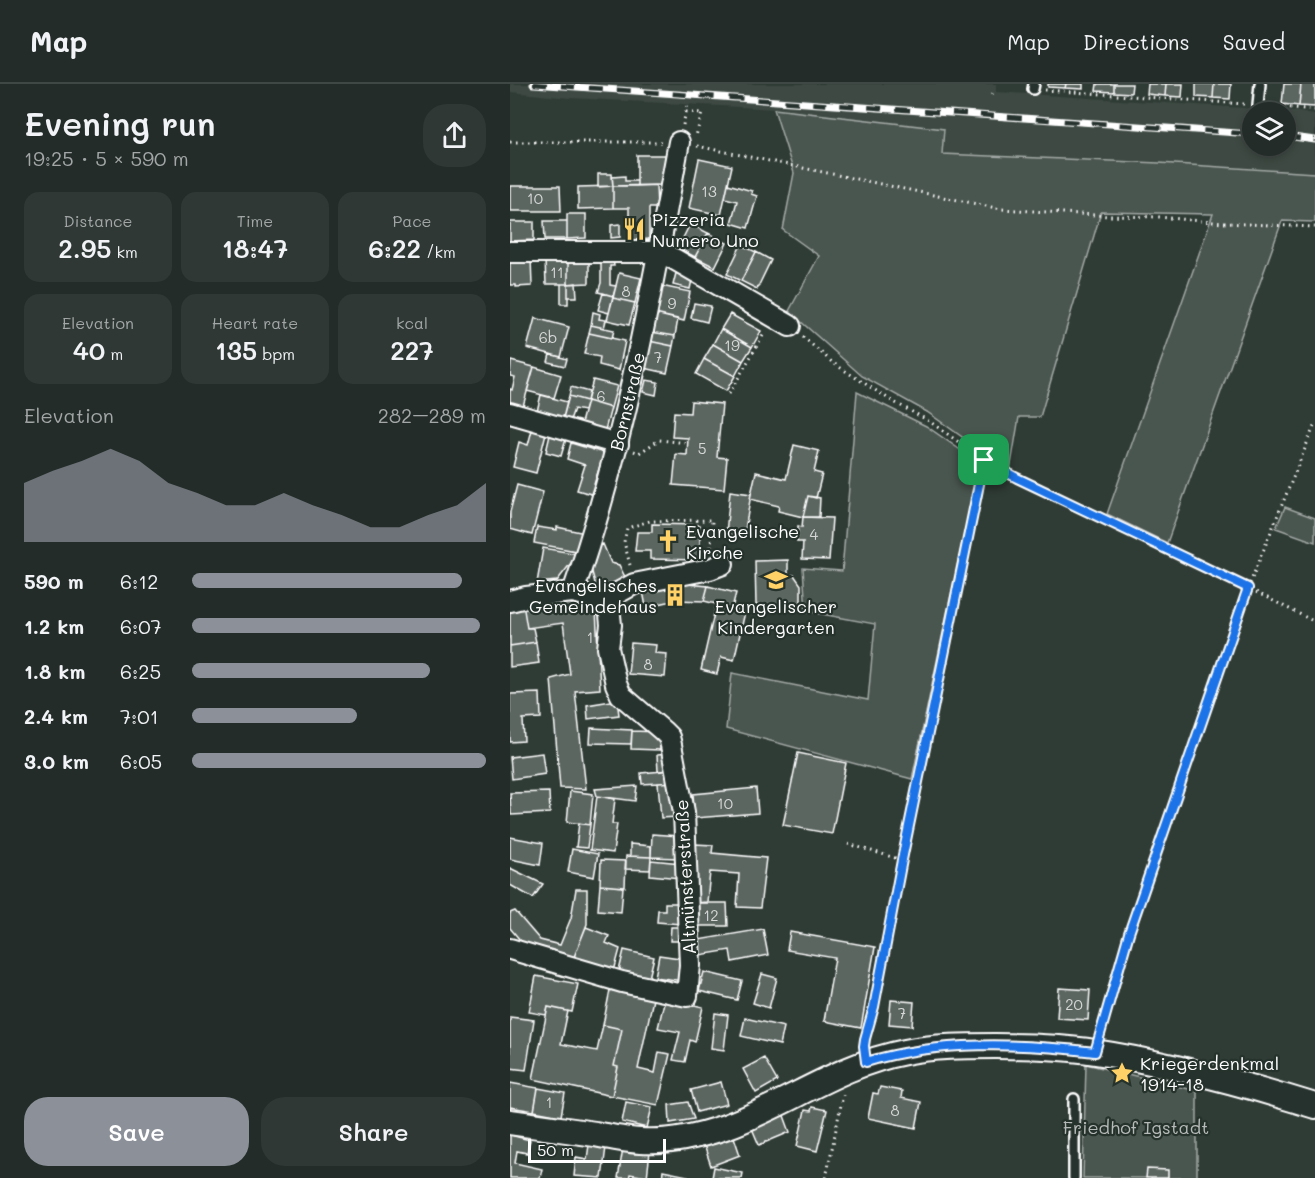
<!DOCTYPE html>
<meta charset="utf-8">
<style>
:root{--surface:#232c28;--page:#2f3834;--text:#f1f3f6;--muted:#a3a7a8;--line:#404845;--accent:#8c9099}
body{margin:0;font-family:Mali,sans-serif;background:var(--page);color:var(--text);height:100vh;display:flex;flex-direction:column;font-size:22px;white-space:nowrap}
*{box-sizing:border-box;margin:0}
p{font-size:20px;color:var(--muted)}
.icon{flex:none;width:33px;height:33px;fill:none;stroke:currentColor;stroke-width:2;stroke-linecap:round;stroke-linejoin:round}
.map{position:relative;flex:1;overflow:hidden}
.panel{display:flex;flex-direction:column;background:var(--surface);width:510px}
.panel>*{flex:none}
.tools{position:absolute;left:732px;top:18px;display:grid;gap:12px}
.tools a{display:grid;place-items:center;width:54px;height:54px;border-radius:50%;background:var(--surface);box-shadow:0 3px 9px #0003,0 0 0 2px var(--line);font-size:30px}
.scale{position:absolute;left:18px;bottom:15px;width:138px;box-sizing:border-box;padding-left:6px;border:3px solid #fff;border-top:0;font-size:16px;line-height:21px;white-space:nowrap;color:#fff;-webkit-text-stroke:4px #26332d;paint-order:stroke}
.pin{position:absolute;display:grid;place-items:center;width:51px;height:51px;color:#fff;margin:-26px;border-radius:12px;box-shadow:0 3px 9px #0006}
.round{display:grid;place-items:center;flex:none;width:63px;height:63px;border-radius:24px;background:var(--page)}
.overview{display:flex;align-items:center;justify-content:space-between;height:102px;padding:0 24px}
h1{font-size:33px;font-weight:600;line-height:45px}
.stats{display:grid;grid-template-columns:repeat(3,1fr);gap:9px;height:102px;padding:6px 24px}
.stats div{display:grid;align-content:center;border-radius:15px;background:var(--page);text-align:center}
.stats b{font-size:26px;font-weight:600}
.stats small{font-size:16px;font-weight:400}
.stats p{font-size:16px}
.chart{height:168px;padding:12px 24px}
.chart p{display:flex;justify-content:space-between}
.chart svg{width:100%;height:108px;margin-top:6px;fill:var(--accent);opacity:.7}
.cta{display:flex;gap:12px;margin-top:auto;padding:12px 24px}
.cta a{flex:1;height:69px;border-radius:24px;background:var(--accent);color:#fff;font-size:24px;font-weight:600;line-height:69px;text-align:center}
.cta a+a{background:var(--page);color:var(--text)}
ul{padding:0 24px;list-style:none;font-size:20px}
li{display:grid;grid-template-columns:96px 72px 1fr;align-items:center;height:45px}
li i{height:15px;border-radius:8px;background:var(--accent)}
header{display:flex;align-items:center;gap:36px;box-sizing:border-box;height:84px;padding:0 30px;background:var(--surface);border-bottom:2px solid var(--line)}
header strong{font-size:28px}
nav{display:flex;gap:33px;margin-inline-start:auto;font-size:21px}
main{display:flex;flex:1;min-height:0}
.map>svg:first-child{display:block}
</style>
<header>
<strong>Map</strong>
<nav><a>Map</a><a>Directions</a><a>Saved</a></nav>
</header>
<main>
<section class="panel">
<div class="overview"><div><h1>Evening run</h1><p>19:25 · 5 × 590 m</p></div><a class="round"><svg class="icon" aria-label="share" viewBox="0 0 24 24"><path d="M12 15V3M7 8l5-5 5 5M5 13v7h14v-7"/></svg></a></div>
<div class="stats">
<div><p>Distance</p><b>2.95<small> km</small></b></div>
<div><p>Time</p><b>18:47</b></div>
<div><p>Pace</p><b>6:22<small> /km</small></b></div>
</div>
<div class="stats">
<div><p>Elevation</p><b>40<small> m</small></b></div>
<div><p>Heart rate</p><b>135<small> bpm</small></b></div>
<div><p>kcal</p><b>227</b></div>
</div>
<div class="chart"><p><span>Elevation</span>282–289 m</p>
<svg viewBox="0 0 160 44" preserveAspectRatio="none"><path d="M0 44V20L10 15L20 11L30 6L40 11L50 20L60 24L70 29L80 29L90 24L100 29L110 33L120 38L130 38L140 33L150 29L160 20V44z"/></svg>
</div>
<ul>
<li><b>590 m</b>6:12<i style="width:92%"></i></li>
<li><b>1.2 km</b>6:07<i style="width:98%"></i></li>
<li><b>1.8 km</b>6:25<i style="width:81%"></i></li>
<li><b>2.4 km</b>7:01<i style="width:56%"></i></li>
<li><b>3.0 km</b>6:05<i style="width:100%"></i></li>
</ul>
<div class="cta"><a>Save</a><a>Share</a></div>
</section>
<div class="map">
<svg width="805" height="1094" viewBox="0 0 805 1094">
<rect width="100%" height="100%" fill="#2f3b35"/>
<filter id="ink" filterUnits="userSpaceOnUse"><feTurbulence type="fractalNoise" baseFrequency=".0167" numOctaves="2"/><feDisplacementMap in="SourceGraphic" scale="12" xChannelSelector="R" yChannelSelector="G"/><feConvolveMatrix kernelMatrix="1 2 1 2 8 2 1 2 1" color-interpolation-filters="sRGB"/></filter>
<g filter="url(#ink)">
<path fill="#3c4842" fill-rule="evenodd" d="M0,0H486V8L780,27L805,30V89L649,79L432,70L434,45L264,25L59,14L0,8ZM742,28H776V62H742Z"/>
<path fill="#4a544f" stroke="#a4aaa7" stroke-width="1.5" d="M264,25L434,45L432,70L649,79L805,89V138L772,137L657,459L597,430L703,130L591,128L530,333H509L500,387L417,328L352,292L279,227L309,172L273,146L284,89Z
M347,308L416,342L469,379L402,695L216,645L222,589L358,616L365,540L296,527L293,484L332,487Z
M775,423L805,434V458L766,444Z
M576,980L687,1007V1094H573Z"/>
<path fill="#5b6661" stroke="#fff" stroke-width="1.5" d="M538,0H556L555,4L538,3Z
M556,0H573V5L555,4Z
M587,0H604V8L586,7Z
M604,0H622L621,9L604,8Z
M638,0H656L655,12L637,10Z
M656,0H673L672,13L655,12Z
M686,0H704L703,14L686,13Z
M704,0H721L720,15L703,14Z
M774,0H791L789,22L772,20Z
M791,0H805V23L789,22Z
M127,71H157L152,101L127,102Z
M189,75L222,82L211,131L179,124Z
M88,90H102L103,102L88,103Z
M115,92V97H127V102H103L102,93Z
M218,100L242,107L241,110L247,112L238,144L221,139L227,117L215,114Z
M146,101L147,124H139V155L119,156V124H103V102Z
M0,102H50L51,127H0Z
M103,102V124L68,125V103Z
M57,130H76V154L57,155Z
M34,137H57V155H35Z
M0,138H24V156L0,157Z
M110,140V153L101,154V141Z
M180,140L198,149L185,173L168,164Z
M198,149L217,159L205,183L185,173Z
M231,161L246,168L231,197L217,190Z
M246,168L261,176L247,205L231,197Z
M21,174L22,202L6,203V201H0V175Z
M103,174L104,182H100V201L106,202L103,212L88,208L91,199V175Z
M58,175V200H36L35,176Z
M58,175H79V199L58,200Z
M109,189L131,194L125,219L103,214Z
M166,189L182,196L180,205L163,201Z
M66,199L67,213H58V200Z
M51,200H58V220H51Z
M151,202L180,208L174,237L145,230Z
M93,209L103,212L99,229L88,226Z
M103,214L125,219L119,241L97,236Z
M184,219L201,222L197,238L181,234Z
M83,228L90,230L89,235L96,236L94,244L81,241Z
M145,230L168,235L165,252L141,248Z
M220,230L251,247L242,263L211,245Z
M25,234L59,243L51,273L17,264Z
M81,241L104,246L102,254L79,249Z
M211,245L242,263L233,277L203,260Z
M141,248L165,252L163,262L139,257Z
M79,249L115,257L109,286L89,281L90,273L74,270Z
M139,257L163,262L157,289L134,284Z
M203,260L233,277L225,292L194,275Z
M40,270L57,275L55,282L38,278Z
M194,275L225,292L216,307L186,290Z
M1,277L24,283L13,322L0,319V305L2,306L5,293L0,292Z
M24,283L51,291L44,314L17,307Z
M83,296L107,302L101,324L77,317Z
M136,296L148,298L146,311L133,308Z
M61,303L79,308L77,317L59,312Z
M31,311L57,318L53,334L27,327Z
M59,312L77,317L74,327L64,325L60,336L53,334Z
M77,317L101,324L95,346L71,339Z
M181,317L212,320L207,373L217,374L214,405L163,401L166,370L177,371L178,354L162,353L164,328L180,329Z
M22,346L36,349L26,389L3,383L9,358L18,361Z
M40,351L56,355L51,372L36,368Z
M61,359L94,369L81,410L67,406L75,381L57,375Z
M284,361L309,367L304,388L312,390L306,414L298,412L293,433L268,427L269,422L240,415L246,388L276,395Z
M7,401L33,408L22,451L0,445V428Z
M220,407L241,410L234,452L216,450Z
M298,412L310,414L309,433H293Z
M293,433L322,434L319,476L292,475L293,458H287L288,442L292,443Z
M142,440L190,441V476L140,475V467H125L127,448H142Z
M27,443L47,446V443L75,449L71,468L24,459Z
M93,460L101,479L109,481L116,495L88,510L80,481L84,464Z
M33,464L68,470L47,497L27,499Z
M278,476V491H284L291,501V520L278,519V523L246,521L245,477Z
M167,499L198,502L194,517L166,516L136,523L133,507Z
M198,502L226,509L222,524L194,517Z
M50,517L86,526L90,605L65,607L76,705L50,704L41,595L60,590L53,539L17,544L13,520Z
M13,520L17,544H23L26,558L0,562V526Z
M206,521L235,528L224,576L211,573L207,590L191,586Z
M26,558L29,579L0,583V562Z
M121,559L146,561L145,569L157,570L155,593L118,590Z
M30,609L31,634L13,635L14,657L0,658V610Z
M107,616L109,631L78,635L77,621Z
M81,644L122,646L121,660L80,659Z
M122,647L151,648L150,666L121,665Z
M32,669L35,690L2,695L0,673Z
M288,669L336,679L322,750L273,741Z
M159,670L161,686L148,687L147,671Z
M164,686L165,698L132,700L131,689Z
M165,698L167,733L151,734L148,699Z
M127,702L125,717L87,712L85,705Z
M246,704L248,729L185,734L183,710Z
M60,707L83,710L80,741L57,738Z
M39,708L40,729L1,731L0,709Z
M87,712L105,715L102,740H107L103,769L80,766Z
M69,739L80,741L77,764L66,763Z
M142,750L169,752L168,774L141,773Z
M0,753L33,759L30,781L0,775Z
M120,760L141,762V773L120,772Z
M184,760L203,761L202,769L256,774L250,824L227,823L229,790L200,788L197,818L184,819Z
M62,765L88,770L84,793L58,788Z
M116,772L141,773L140,786L115,785Z
M91,776L116,777L115,803L90,801Z
M141,776L171,779L170,794L140,791Z
M0,784L33,800L23,814L0,801Z
M90,801L113,803L111,828L88,826Z
M66,805H77V840L62,878L20,868L0,844V829L5,827L30,856L50,861L61,834Z
M155,819H172L171,840L147,838L148,826H155Z
M184,819H217L218,842H185Z
M76,843L99,852L96,859L110,865L104,887L62,878Z
M161,843H172L171,857H160Z
M253,845L258,871L222,878L220,866L190,871L188,856Z
M280,848L365,863L351,944L314,937L325,874L277,866Z
M114,866L144,873L139,894L109,887Z
M149,871L176,875L173,897L145,893Z
M194,888L232,897L227,916L189,907Z
M252,890L267,894L259,924L243,919Z
M26,892L68,900L62,928L38,923L36,931L19,928Z
M549,904L580,906L578,936L547,934Z
M100,906L143,915L128,985L145,989L149,968L160,970L148,1021L102,1012L108,983L104,982L112,945L93,941Z
M155,914L193,923L185,958L180,956L175,978L163,976L170,948L148,944Z
M381,916L404,918L402,942L379,940Z
M38,923L58,927L51,960L87,967L93,941L112,945L104,982L108,983L102,1012L23,995Z
M205,929L218,931L214,966L201,964Z
M0,933L24,936L16,986L0,984Z
M235,934L274,943L270,961L231,952Z
M254,974L267,997L246,1009L233,985Z
M211,998L217,1020L187,1028L181,1006Z
M0,999L28,1004L24,1027L0,1023Z
M370,1003L392,1007L391,1014L411,1018L406,1044L358,1034L363,1009L368,1010Z
M28,1004L55,1009L51,1032L24,1027Z
M116,1018L142,1023L137,1044L112,1038Z
M178,1018L184,1035L160,1039L159,1021Z
M302,1023L317,1026L307,1067L287,1062L295,1026L301,1027Z
M273,1029L280,1048L249,1061L241,1042Z
M223,1050L230,1071L201,1082L194,1061Z
M0,1051L20,1056L17,1069L7,1067L5,1079L32,1085L30,1094H0Z
M79,1061L96,1063L92,1094L64,1092L66,1073L77,1075Z
M113,1064L140,1068L137,1093L120,1090L119,1094H108Z
M204,1083L233,1089L232,1094H202Z
M637,1085L658,1086V1094H636Z
M153,1087L178,1092V1094H152Z"/>
<g fill="none" stroke-linecap="round" stroke-linejoin="round">
<g stroke="#fff" stroke-width="14">
<path id="service" d="M523,5L524,0
M748,21L750,0
M564,1015V1094"/>
</g>
<g stroke="#fff" stroke-width="24">
<g id="minor">
<path d="M0,168H149L164,175L280,242"/>
<path d="M0,329L108,360"/>
<path d="M63,508L95,516L124,500L200,485L213,480"/>
<path id="s1" d="M0,517L16,513L63,508C114,363 141,210 169,58"/>
<path d="M0,865L112,898L177,912L180,881L174,728L161,661L159,653L153,647L111,611L106,600L98,564L101,541L100,531L95,516"/>
</g>
</g>
<g stroke="#fff" stroke-width="28">
<path id="tertiary" d="M0,1038C28,1042 57,1046 85,1050C100,1053 115,1056 130,1057C158,1059 189,1052 215,1043C277,1021 328,981 395,968C425,962 455,962 485,962C518,962 552,963 585,968C659,979 734,1000 805,1022"/>
</g>
<path stroke="#fff" stroke-width="3" stroke-dasharray="1.5 4.5" stroke-linecap="butt" d="M535,6L734,20
M482,11V5
M762,22L805,26
M176,28L192,29L186,52
M173,41L177,22
M0,58H151
M187,62L491,125L600,132L649,133L713,139L805,143
M293,253L323,279L382,317L419,337L474,376L508,394L738,504L805,538
M219,310L255,248
M124,367L129,369L149,356L178,359
M120,481L114,458L117,444L140,437L202,436L201,465
M338,760L392,776L364,923L354,959
M392,776L474,376
M590,949L619,849L738,504L805,340
M316,1094L333,1011"/>
<use href="#service" stroke="#26332d" stroke-width="9"/>
<use href="#minor" stroke="#26332d" stroke-width="20"/>
<use href="#tertiary" stroke="#26332d" stroke-width="24"/>
<g stroke="#fff" stroke-width="7">
<path id="rail" d="M23,0L742,50
M776,52L805,56"/>
</g>
<use href="#rail" stroke="#26332d" stroke-width="4.5" stroke-dasharray="14" stroke-linecap="butt"/>
</g>
</g>
<g fill="none" stroke-linecap="round" stroke-linejoin="round" filter="url(#ink)">
<g stroke="#fff" stroke-width="12">
<path id="route" d="M474,376L507,394L738,504L619,849L585,968C510,959 429,956 356,978L354,962L355,955L364,923L392,776Z"/>
</g>
<use href="#route" stroke="#1a73e8" stroke-width="8"/>
</g>
<defs>
<g id="restaurant-bare" transform="scale(1.8)"><path d="M-5-6h1v4h1v-4h1v4h1v-4h1v5L-1.5 .5V6h-2V.5L-5-1ZM5-6V6H3V1.5H1.5Q1.5-4 5-6Z" fill="#ffd166" stroke="#26332d" stroke-width="2.5" paint-order="stroke"/></g>
<g id="church-bare" transform="scale(1.8)"><path d="M-1.2-6h2.4v3.5h3.3v2.4h-3.3V6h-2.4V-.1h-3.3v-2.4h3.3Z" fill="#ffd166" stroke="#26332d" stroke-width="2.5" paint-order="stroke"/></g>
<g id="school-bare" transform="scale(1.8)"><path d="M0-5L7-2L0 1L-7-2ZM-4 1L0 2.5L4 1V4Q0 6-4 4Z" fill="#ffd166" stroke="#26332d" stroke-width="2.5" paint-order="stroke"/></g>
<g id="building-bare" transform="scale(1.8)"><path d="M-4-6H4V6H1V3H-1V6H-4ZM-2.5-4.3h1.7v1.8h-1.7ZM.8-4.3h1.7v1.8H.8ZM-2.5-1h1.7V.8h-1.7ZM.8-1h1.7V.8H.8Z" fill="#ffd166" stroke="#26332d" stroke-width="2.5" paint-order="stroke"/></g>
<g id="sight-bare" transform="scale(1.8)"><path d="M0-6L1.8-2.2L6-1.7L2.9 1.2L3.7 5.4L0 3.3L-3.7 5.4L-2.9 1.2L-6-1.7L-1.8-2.2Z" fill="#ffd166" stroke="#26332d" stroke-width="2.5" paint-order="stroke"/></g>
</defs>
<g fill-rule="evenodd">
<use href="#restaurant-bare" x="124" y="145"/>
<use href="#church-bare" x="158" y="457"/>
<use href="#school-bare" x="266" y="496"/>
<use href="#building-bare" x="165" y="511"/>
<use href="#sight-bare" x="612" y="989"/>
</g>
<g text-anchor="middle" dominant-baseline="central" stroke-width="4.5" stroke-linejoin="round" paint-order="stroke">
<g font-size="15" fill="#d6d9d8">
<text x="199" y="107">13</text>
<text x="25" y="114">10</text>
<text x="47" y="188">11</text>
<text x="116" y="207">8</text>
<text x="162" y="219">9</text>
<text x="38" y="253">6b</text>
<text x="222" y="261">19</text>
<text x="148" y="273">7</text>
<text x="91" y="312">6</text>
<text x="192" y="364">5</text>
<text x="304" y="450">4</text>
<text x="80" y="553">1</text>
<text x="138" y="580">8</text>
<text x="215" y="719">10</text>
<text x="201" y="831">12</text>
<text x="564" y="920">20</text>
<text x="392" y="929">7</text>
<text x="39" y="1018">1</text>
<text x="385" y="1026">8</text>
</g>
<g font-size="18" fill="#fff" stroke="#26332d" text-anchor="start">
<text x="142" y="135">Pizzeria<tspan x="142" dy="21">Numero Uno</tspan></text>
<text x="176" y="447">Evangelische<tspan x="176" dy="21">Kirche</tspan></text>
<text x="147" y="501" text-anchor="end">Evangelisches<tspan x="147" dy="21">Gemeindehaus</tspan></text>
<text x="266" y="522" text-anchor="middle">Evangelischer<tspan x="266" dy="21">Kindergarten</tspan></text>
<text x="630" y="979">Kriegerdenkmal<tspan x="630" dy="21">1914-18</tspan></text>
</g>
<g font-size="18" fill="#fff" stroke="#26332d">
<text stroke="none"><textPath href="#s1" startOffset="262">Bornstraße</textPath></text>
<text transform="translate(175 793) rotate(-93)">Altmünsterstraße</text>
</g>
<g font-size="18" fill="#b7bbb9" stroke="#26332d">
<text x="626" y="1043">Friedhof Igstadt</text>
</g>
</g>
</svg>
<div class="tools">
<a><svg class="icon" aria-label="layers" viewBox="0 0 24 24"><path d="M12 4l9 5-9 5-9-5zM3 14l9 5 9-5"/></svg></a>
</div>
<div class="scale">50 m</div>
<div class="pin" style="left:474px;top:376px;background:#1e9e55"><svg class="icon" aria-label="arrive" viewBox="0 0 24 24"><path d="M6 21V4h12l-3 4 3 4H6"/></svg></div>
</div>
</main>
